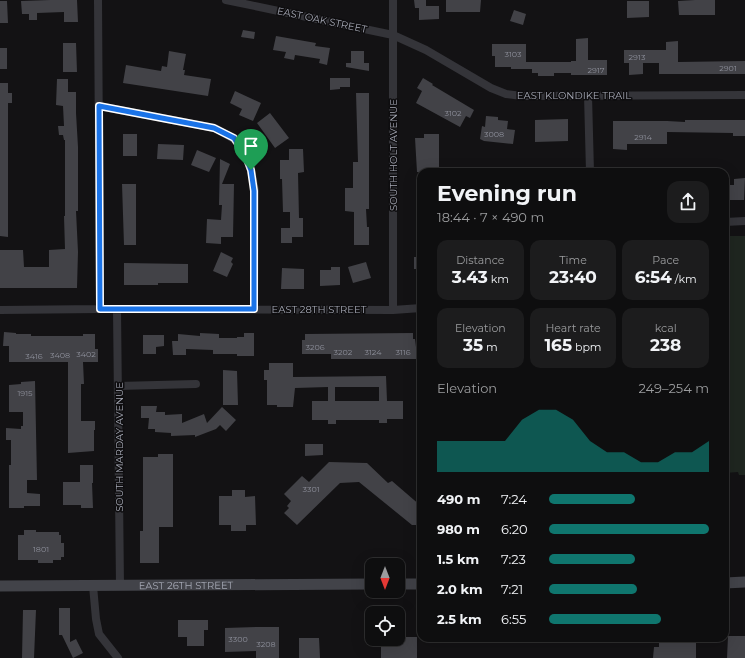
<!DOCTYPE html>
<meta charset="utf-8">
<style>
:root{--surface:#0e0e0f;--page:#1c1c1d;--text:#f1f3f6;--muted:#9b9c9e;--line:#2e2e2f;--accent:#0f766e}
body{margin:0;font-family:Montserrat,sans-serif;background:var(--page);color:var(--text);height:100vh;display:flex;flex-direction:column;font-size:15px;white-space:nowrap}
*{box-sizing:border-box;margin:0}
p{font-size:13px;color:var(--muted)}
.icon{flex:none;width:22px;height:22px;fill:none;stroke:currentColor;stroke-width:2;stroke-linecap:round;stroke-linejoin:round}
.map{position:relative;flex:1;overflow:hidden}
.drawer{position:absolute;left:417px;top:168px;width:312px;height:474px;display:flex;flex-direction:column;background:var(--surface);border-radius:12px;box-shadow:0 4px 16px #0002,0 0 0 1px var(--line)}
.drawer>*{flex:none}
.needle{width:26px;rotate:180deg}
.buttons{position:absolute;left:365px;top:558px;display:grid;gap:8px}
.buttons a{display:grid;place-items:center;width:40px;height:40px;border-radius:8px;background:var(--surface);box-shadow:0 4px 16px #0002,0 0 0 1px var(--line);font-size:20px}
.pin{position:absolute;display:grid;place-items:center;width:34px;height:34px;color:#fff;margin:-41px -17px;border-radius:50% 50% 50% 0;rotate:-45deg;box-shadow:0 0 4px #0007}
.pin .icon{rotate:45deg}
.round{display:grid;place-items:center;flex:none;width:42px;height:42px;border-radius:12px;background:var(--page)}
.overview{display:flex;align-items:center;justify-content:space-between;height:68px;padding:0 20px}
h1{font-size:22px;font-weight:700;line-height:30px}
.figures{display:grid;grid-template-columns:repeat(3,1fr);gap:6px;height:68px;padding:4px 20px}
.figures div{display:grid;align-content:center;border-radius:10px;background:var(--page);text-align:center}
.figures b{font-size:17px;font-weight:700}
.figures small{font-size:11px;font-weight:400}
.figures p{font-size:11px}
.chart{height:112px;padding:8px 20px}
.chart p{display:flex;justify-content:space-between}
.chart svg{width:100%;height:72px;margin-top:4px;fill:var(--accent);opacity:.7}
ul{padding:0 20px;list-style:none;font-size:13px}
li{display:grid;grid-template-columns:64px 48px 1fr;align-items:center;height:30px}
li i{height:10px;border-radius:5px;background:var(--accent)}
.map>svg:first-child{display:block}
</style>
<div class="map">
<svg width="745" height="658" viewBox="0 0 745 658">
<rect width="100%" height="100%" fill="#131214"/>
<path fill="#1f2620" d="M725,236H745V475H739L738,472L725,473Z"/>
<path fill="#424247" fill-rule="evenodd" d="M50,0H77L78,22H64V12L37,13V20H29V14H22L21,1Z
M414,0H426V6H439V19L419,20V8H415Z
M446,0H481L480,12H446Z
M695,0H715V15H679L678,1Z
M0,1H7L8,23H0Z
M627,1H649V17L627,18Z
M514,10L526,14L523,25L510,21Z
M243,30L255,32L254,39L241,37Z
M276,36L316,43L315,46L330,48L327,65L319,63L320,59L295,55L294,60L284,58L286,52L273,50Z
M588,38V60H607V75H571V73H554V76H538V73H532V69H511V67H495V56H492V44H526V62H571V61H576V39Z
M678,41V62L745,61V74H659V63H643V74L629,75V63H624V50H666V42Z
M63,43H76L77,72H63Z
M0,48H7V69H0Z
M169,51L186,54L183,70H185L184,75L211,79L208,96L123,83L126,65L161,71L162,66L167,67Z
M351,51H364V63H369V71L346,67V63H351Z
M330,78H350V87H340V89L330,90Z
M423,78L433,84L432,85L474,110L470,118L466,116L460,127L416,103L422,91L417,88Z
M57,79H68V92H76V113L78,147V211H76L78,252L77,288H0V250H23L24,267H49V250L65,249L64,216H65V140H64L63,135H59L58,126H64L63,106L56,105Z
M0,83H8V93H12V103H8V237L0,236Z
M235,91L261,103L253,121L239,115L242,109L230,103Z
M356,93H369V209H366L367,227H369V245H354V212L345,211V188H353V162H358Z
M270,113L289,138L275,148L257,123Z
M486,116L498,117V120L508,121L507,129L515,130L513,144L484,141L480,139L482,126L485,127Z
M568,119V141L535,142V120Z
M685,120H745V136H733V133L667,132V144H627V150L613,149V121H667L685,122Z
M123,134H137V156H123Z
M424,134H439V172H417L415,138H424Z
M158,144L184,145L183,160L157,159Z
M289,149H303L304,172L298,173L299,218H303V237H292V243H281V228H290V212H283L282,179H280V160H289Z
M197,150L216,158L209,172L191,165Z
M220,159L230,164L222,184H234L233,237H221V244L206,243L207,219L221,220L222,205H219Z
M745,178L744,200H725V185H734V179Z
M122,184H136V245H124Z
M221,252L233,258L231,262L233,264L227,277L213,271Z
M414,257H421V269H414Z
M366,262L371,278L353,283L348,267Z
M124,263L188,264V283H158V285H124Z
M331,267H340V285L320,286V270H331Z
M282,268L304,269V289H281Z
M4,332L16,333V334H31V336H83V334H95V349H98V362H83L84,384H81V421H95V430H94V451L68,453V362H9V346H3Z
M200,333L219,334V338H237V337H244V333H254V356H237V354H213V350L186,349V355H173L172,341H178V334L200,336Z
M413,333V339H415L416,347L421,346V359H331V354H302V340H305V334Z
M143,335H164V346L156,347V354H143Z
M269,363H293V377L386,376L387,401H403V419H387V423H379V420H336V424H328V420H312V401H328V387L295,388L293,407H277V405H267V380H264V370H269ZM335,387H379V401H335Z
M223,370L237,371L238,405H223Z
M35,381L37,480H27V493L40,494V506H24V508H9V465H11V440H6V428L21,429V426H23V412H9V385L21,384V382Z
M141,406H157L156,412H165V415L182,414V423L204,414L207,423L222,407L236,420L226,431L220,425L216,429L195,437V435L171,436V433L155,432V429H148L149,418H141Z
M305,444H323V455L305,456Z
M158,454H173V527H159V563H140V531H143V457H158Z
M329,462L367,463L388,483L392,481L421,506V525H412L359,482L340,483L297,525L284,513L289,508L287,506L291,501L284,494L302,476L309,482Z
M80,465H93V483H92L93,508H81V505H63V482H80Z
M232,490H245V497L255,496L256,525H246V531H231V525H219V496H232Z
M24,530H36V532H59V535H61V543H64V557H61V560H53V563H38V560H18V535H24Z
M59,608H70V642L76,639L83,653L73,658L62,635H59Z
M23,610H36L34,658H22Z
M178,620H208V630H204V646H187V637H178Z
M256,627H279V658H256V651L225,652V628Z
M728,636H745V658H727Z
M398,637H417V658H381V639H398Z
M299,638H319L320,658H299Z
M659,638H696V658H653L654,647H659Z"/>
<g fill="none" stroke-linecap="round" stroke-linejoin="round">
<path stroke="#343439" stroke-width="8" d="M98,0L100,309
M226,0L393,35L426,50L491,88L506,94L522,96L745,95
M393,0V310
M588,95L590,172
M99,106L215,128L234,139L245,153L251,169L255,191L254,309
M725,222L745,221
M117,309L120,586
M0,310L100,309L393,310L421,308
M118,386L196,384
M93,586L96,619L99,634L118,658"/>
<g stroke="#424349" stroke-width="11">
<path d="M725,583L745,582"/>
<path d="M398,584H421"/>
<path id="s1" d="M0,586L372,584"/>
</g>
</g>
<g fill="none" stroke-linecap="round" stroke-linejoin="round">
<g stroke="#fff" stroke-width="8">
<path id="route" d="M99,106L214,128L234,138L245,154L251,170L254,191V309H100Z"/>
</g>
<use href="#route" stroke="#1a73e8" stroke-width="5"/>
</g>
<g text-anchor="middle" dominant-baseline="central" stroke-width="3" stroke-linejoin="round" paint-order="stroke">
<g font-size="8" fill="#8c8e99">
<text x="513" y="54">3103</text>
<text x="637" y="57">2913</text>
<text x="728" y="68">2901</text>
<text x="596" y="70">2917</text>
<text x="453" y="113">3102</text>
<text x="494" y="134">3008</text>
<text x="643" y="137">2914</text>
<text x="315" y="347">3206</text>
<text x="343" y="352">3202</text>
<text x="373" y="352">3124</text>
<text x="403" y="352">3116</text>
<text x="86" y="354">3402</text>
<text x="60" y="355">3408</text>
<text x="34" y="356">3416</text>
<text x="25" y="393">1915</text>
<text x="311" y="489">3301</text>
<text x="41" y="549">1801</text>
<text x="238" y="639">3300</text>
<text x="266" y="644">3208</text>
</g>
<g font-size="10" fill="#a5a8b4" stroke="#0e0d0f">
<text transform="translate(322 20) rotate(12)">EAST OAK STREET</text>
<text x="574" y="95">EAST KLONDIKE TRAIL</text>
<text transform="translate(393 155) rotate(-90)">SOUTH HOLT AVENUE</text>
<text x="319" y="309">EAST 28TH STREET</text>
<text transform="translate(119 447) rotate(-90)">SOUTH MARDAY AVENUE</text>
<text stroke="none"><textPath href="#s1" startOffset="186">EAST 26TH STREET</textPath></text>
</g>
</g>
</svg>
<div class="buttons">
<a><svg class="needle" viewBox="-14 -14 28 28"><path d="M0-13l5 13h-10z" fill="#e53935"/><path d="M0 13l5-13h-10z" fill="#9b9c9e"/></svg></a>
<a><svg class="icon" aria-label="locate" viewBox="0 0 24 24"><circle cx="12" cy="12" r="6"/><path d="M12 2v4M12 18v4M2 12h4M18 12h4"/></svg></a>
</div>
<div class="pin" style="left:251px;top:170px;background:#1e9e55"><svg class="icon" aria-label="arrive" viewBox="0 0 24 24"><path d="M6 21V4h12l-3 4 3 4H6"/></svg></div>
<section class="drawer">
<div class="overview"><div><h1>Evening run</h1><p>18:44 · 7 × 490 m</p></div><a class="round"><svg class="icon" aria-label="share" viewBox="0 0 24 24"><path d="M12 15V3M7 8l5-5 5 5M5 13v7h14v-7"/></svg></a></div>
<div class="figures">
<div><p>Distance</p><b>3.43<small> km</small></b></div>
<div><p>Time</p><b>23:40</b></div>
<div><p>Pace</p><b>6:54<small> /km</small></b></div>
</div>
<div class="figures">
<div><p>Elevation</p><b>35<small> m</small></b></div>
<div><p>Heart rate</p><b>165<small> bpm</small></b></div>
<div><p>kcal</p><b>238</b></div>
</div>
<div class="chart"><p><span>Elevation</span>249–254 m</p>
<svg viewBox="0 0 160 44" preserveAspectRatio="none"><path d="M0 44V25L10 25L20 25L30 25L40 25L50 12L60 6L70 6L80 12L90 25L100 32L110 32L120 38L130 38L140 32L150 32L160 25V44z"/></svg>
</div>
<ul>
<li><b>490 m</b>7:24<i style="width:54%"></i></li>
<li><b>980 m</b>6:20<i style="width:100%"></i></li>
<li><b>1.5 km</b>7:23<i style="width:54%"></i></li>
<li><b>2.0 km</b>7:21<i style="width:55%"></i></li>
<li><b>2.5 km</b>6:55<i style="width:70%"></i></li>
</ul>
</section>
</div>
